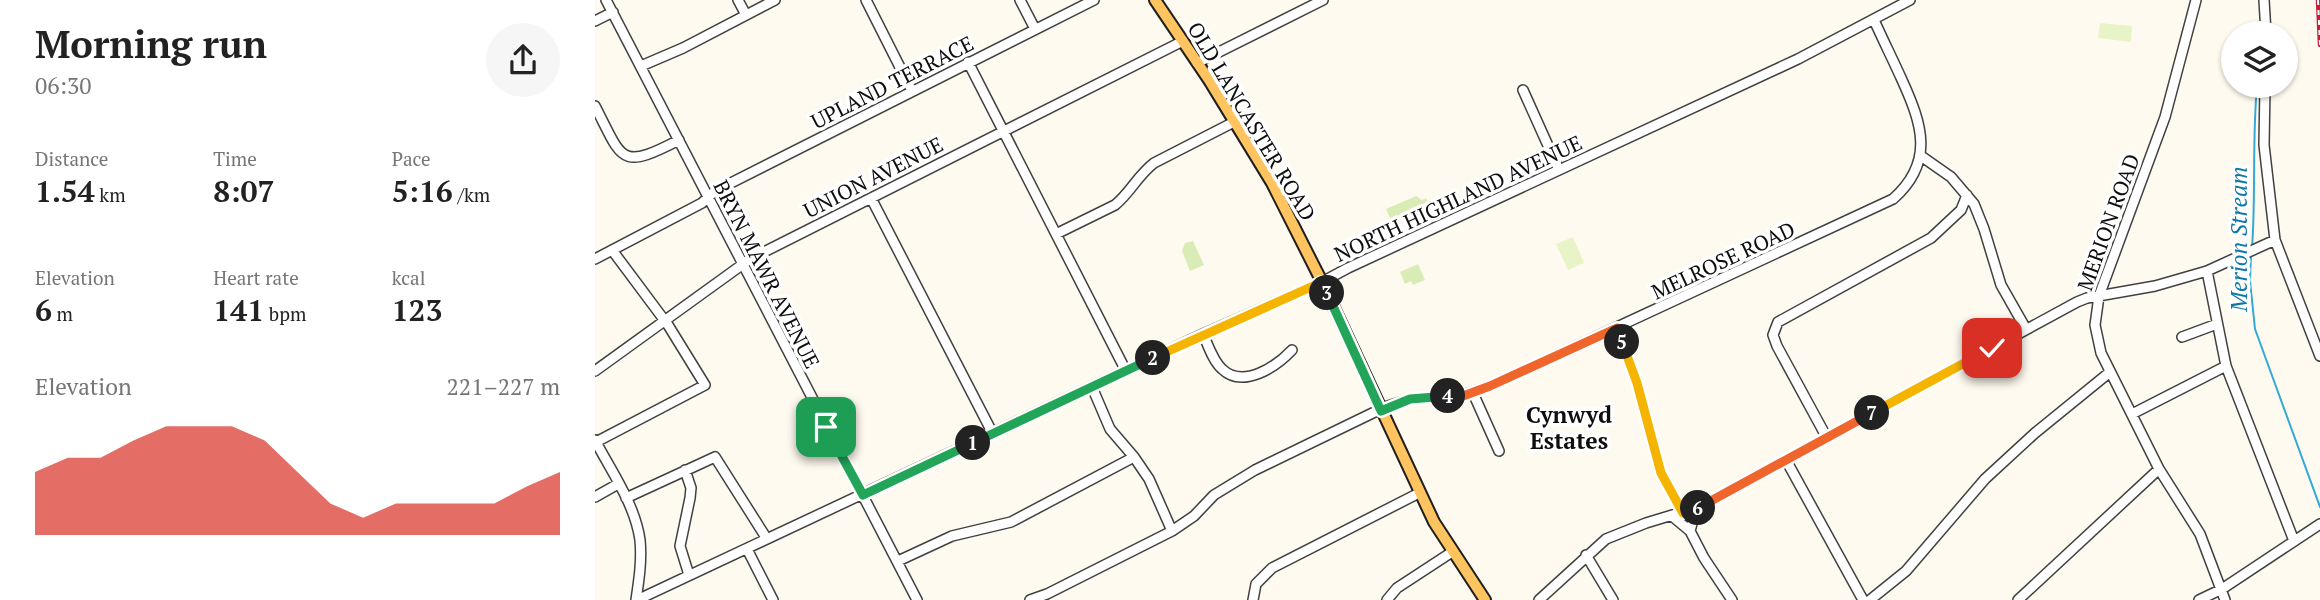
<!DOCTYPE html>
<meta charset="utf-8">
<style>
:root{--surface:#fff;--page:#f6f6f6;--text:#222;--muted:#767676;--accent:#d93025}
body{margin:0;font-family:"PT Serif",serif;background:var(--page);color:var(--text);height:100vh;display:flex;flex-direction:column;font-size:26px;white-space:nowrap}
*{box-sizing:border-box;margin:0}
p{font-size:23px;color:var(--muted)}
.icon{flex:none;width:38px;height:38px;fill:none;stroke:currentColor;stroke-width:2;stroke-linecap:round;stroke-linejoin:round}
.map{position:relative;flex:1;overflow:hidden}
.panel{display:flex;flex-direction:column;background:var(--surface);width:595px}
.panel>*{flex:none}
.fabs{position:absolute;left:1626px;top:21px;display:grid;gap:14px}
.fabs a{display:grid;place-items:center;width:77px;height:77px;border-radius:50%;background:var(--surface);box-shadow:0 2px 5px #0004;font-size:35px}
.pin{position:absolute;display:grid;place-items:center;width:60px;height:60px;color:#fff;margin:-30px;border-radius:14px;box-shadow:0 4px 10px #0006}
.km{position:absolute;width:35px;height:35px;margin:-18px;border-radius:50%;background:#222;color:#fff;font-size:19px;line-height:35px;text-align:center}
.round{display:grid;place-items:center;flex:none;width:74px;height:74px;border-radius:37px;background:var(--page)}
.summary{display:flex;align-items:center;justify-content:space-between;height:119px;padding:0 35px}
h1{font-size:38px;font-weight:600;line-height:52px}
.figures{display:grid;grid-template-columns:repeat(3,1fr);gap:10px;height:119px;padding:7px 35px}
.figures div{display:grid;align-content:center}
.figures b{font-size:30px;font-weight:600}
.figures small{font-size:19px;font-weight:400}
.figures p{font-size:19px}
.chart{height:196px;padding:14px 35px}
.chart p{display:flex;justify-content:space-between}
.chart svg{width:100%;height:126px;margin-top:7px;fill:var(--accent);opacity:.7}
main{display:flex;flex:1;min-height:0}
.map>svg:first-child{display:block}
</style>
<main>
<section class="panel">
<div class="summary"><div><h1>Morning run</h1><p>06:30</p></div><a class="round"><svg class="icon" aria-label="share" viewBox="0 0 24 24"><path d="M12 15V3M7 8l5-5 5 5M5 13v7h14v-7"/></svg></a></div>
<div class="figures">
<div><p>Distance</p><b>1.54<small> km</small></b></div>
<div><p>Time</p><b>8:07</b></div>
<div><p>Pace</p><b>5:16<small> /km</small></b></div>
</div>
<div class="figures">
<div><p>Elevation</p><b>6<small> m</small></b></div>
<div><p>Heart rate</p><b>141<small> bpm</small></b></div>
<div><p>kcal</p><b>123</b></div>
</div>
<div class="chart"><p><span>Elevation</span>221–227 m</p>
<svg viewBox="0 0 160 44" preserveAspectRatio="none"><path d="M0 44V22L10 17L20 17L30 11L40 6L50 6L60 6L70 11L80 22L90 33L100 38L110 33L120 33L130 33L140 33L150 27L160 22V44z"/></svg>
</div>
</section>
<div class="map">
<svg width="1725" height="600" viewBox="0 0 1725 600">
<rect width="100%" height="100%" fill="#fffaef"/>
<path fill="#d9ecb6" d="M821,196L827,200L831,198L838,212L812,221L810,217L795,218L791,209Z
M598,241L609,265L595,271L587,251L590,243Z
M823,264L830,280L818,285L816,281L810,284L805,272Z"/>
<path fill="#e9f3c8" d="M1505,23L1537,26L1536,42L1503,38Z
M978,237L989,263L973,270L961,244Z"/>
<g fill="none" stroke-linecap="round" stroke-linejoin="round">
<path stroke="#32a9d6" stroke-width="2" d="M1664,33L1665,28
M1657,248C1661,194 1657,140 1662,86
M1656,254L1655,281L1660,329L1725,507"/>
<g stroke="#414141" stroke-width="12">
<path id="minor" d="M11,0L322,600
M143,0L151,15
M271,0L317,91
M425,0L440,29
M1601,0L1570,117L1504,296L1500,325L1506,353L1564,469L1605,534L1630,600
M1669,0L1671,33
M0,21L18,12
M373,62L531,371
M602,63L728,0
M46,66L88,48L180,0
M1670,86L1669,145L1680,240L1725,356
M928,90L964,170
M0,106C28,160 24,171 84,140
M1326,156L1356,177L1379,204L1389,229L1406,285L1431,329
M276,198L398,434
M461,234L520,205C535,193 543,175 559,163L639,122
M0,259L107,203L120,191L499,0
M1612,271L1631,366L1699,541
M1022,328L1042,383L1066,473L1088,513
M608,334C613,345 618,361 627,369C648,389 681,367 697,350
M1587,337L1622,324
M0,371L155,259L588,41
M497,387L515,429L539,457L554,479L577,531
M878,393L904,451
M1537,414L1631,366
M1232,438L1182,346L1178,335L1183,322L1336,238L1366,210L1372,195
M0,440C16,471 40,504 45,540C47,560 44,580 41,600
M1,442L110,385L73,325L17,250
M1191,460L1268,600
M90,470L96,488L95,498L85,546L94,575
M0,497L23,484
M31,498L120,457L172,539
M1077,516L1095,531L1109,558L1137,600
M1095,531L1101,509
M152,549L178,600
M991,555L1018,600
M303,561L357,536L416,522L539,457
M42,600L608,334L727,282L753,268L1203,59L1315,0
M435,600L452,594L577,531L599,516L619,495L660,470L790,407L815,399L868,395L895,386L1298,199C1340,162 1327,124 1307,80C1298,60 1288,40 1279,20
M658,600L661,584L677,568L824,493
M792,600L802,588L857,552
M944,600L1011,539L1051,523L1107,506L1482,302L1492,298L1560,286L1612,271L1680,240
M1275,600L1311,571L1390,479L1440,433L1515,372
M1423,600L1564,469
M1604,600L1627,589L1725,524"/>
</g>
<g stroke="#1f1f1f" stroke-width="14">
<path id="major" d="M560,0L614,80L677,183L727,282L839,522L890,600"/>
</g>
<use href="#minor" stroke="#fff" stroke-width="9"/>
<use href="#major" stroke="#ffc45f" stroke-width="10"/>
<g stroke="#c71d3a" stroke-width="4.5">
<path id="rail" d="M1723,0L1725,45"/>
</g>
<use href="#rail" stroke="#fff" stroke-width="2" stroke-dasharray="5" stroke-linecap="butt"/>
</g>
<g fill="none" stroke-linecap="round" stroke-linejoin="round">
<g stroke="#fff" stroke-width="14">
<path id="split-1" d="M231,427L268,495L378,443"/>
</g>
<g stroke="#fff" stroke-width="14">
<path id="split-2" d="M378,443L558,358"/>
</g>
<g stroke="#fff" stroke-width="14">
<path id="split-3" d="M558,358L727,282L732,293"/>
</g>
<g stroke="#fff" stroke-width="14">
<path id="split-4" d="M732,293L786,411L815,399L853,396"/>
</g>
<g stroke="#fff" stroke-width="14">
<path id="split-5" d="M853,396H868L895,386L1022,328L1027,342"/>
</g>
<g stroke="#fff" stroke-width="14">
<path id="split-6" d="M1027,342L1042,383L1066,473L1088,513L1103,508"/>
</g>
<g stroke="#fff" stroke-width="14">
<path id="split-7" d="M1103,508L1277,413"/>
</g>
<g stroke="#fff" stroke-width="14">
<path id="split-8" d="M1277,413L1397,348"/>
</g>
<use href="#split-1" stroke="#22a559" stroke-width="9"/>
<use href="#split-2" stroke="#22a559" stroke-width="9"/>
<use href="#split-3" stroke="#f5b400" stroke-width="9"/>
<use href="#split-4" stroke="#22a559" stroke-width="9"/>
<use href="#split-5" stroke="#f0652b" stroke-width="9"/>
<use href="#split-6" stroke="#f5b400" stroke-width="9"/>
<use href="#split-7" stroke="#f0652b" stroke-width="9"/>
<use href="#split-8" stroke="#f5b400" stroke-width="9"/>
</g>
<g text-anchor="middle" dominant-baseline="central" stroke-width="7" stroke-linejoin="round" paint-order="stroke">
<g font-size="21" fill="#0e0e0e" stroke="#fff">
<text transform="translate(297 82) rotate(-27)">UPLAND TERRACE</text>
<text transform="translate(657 121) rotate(59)">OLD LANCASTER ROAD</text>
<text transform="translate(278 177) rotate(-27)">UNION AVENUE</text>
<text transform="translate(863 198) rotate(-25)">NORTH HIGHLAND AVENUE</text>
<text transform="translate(1513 222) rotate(-70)">MERION ROAD</text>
<text transform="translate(1128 260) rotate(-25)">MELROSE ROAD</text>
<text transform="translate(172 274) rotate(63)">BRYN MAWR AVENUE</text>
</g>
<g font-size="23" font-style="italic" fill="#0f78a8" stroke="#fff">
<text transform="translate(1643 239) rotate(-90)">Merion Stream</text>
</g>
<g font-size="23" font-weight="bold" fill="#0e0e0e" stroke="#fff">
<text x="974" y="414">Cynwyd<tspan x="974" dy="26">Estates</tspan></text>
</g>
</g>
</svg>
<div class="fabs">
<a><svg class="icon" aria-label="layers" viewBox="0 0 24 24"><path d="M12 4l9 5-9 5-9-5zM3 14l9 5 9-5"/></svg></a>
</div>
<div class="pin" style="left:231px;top:427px;background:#1e9e55"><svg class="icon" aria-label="arrive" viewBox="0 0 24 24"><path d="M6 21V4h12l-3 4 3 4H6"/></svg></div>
<div class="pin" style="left:1397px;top:348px;background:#d93025"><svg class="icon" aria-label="check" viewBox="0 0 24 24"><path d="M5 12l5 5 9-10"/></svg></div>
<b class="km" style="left:378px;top:443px">1</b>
<b class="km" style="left:558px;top:358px">2</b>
<b class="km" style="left:732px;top:293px">3</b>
<b class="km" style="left:853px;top:396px">4</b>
<b class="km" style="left:1027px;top:342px">5</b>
<b class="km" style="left:1103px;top:508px">6</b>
<b class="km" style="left:1277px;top:413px">7</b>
</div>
</main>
